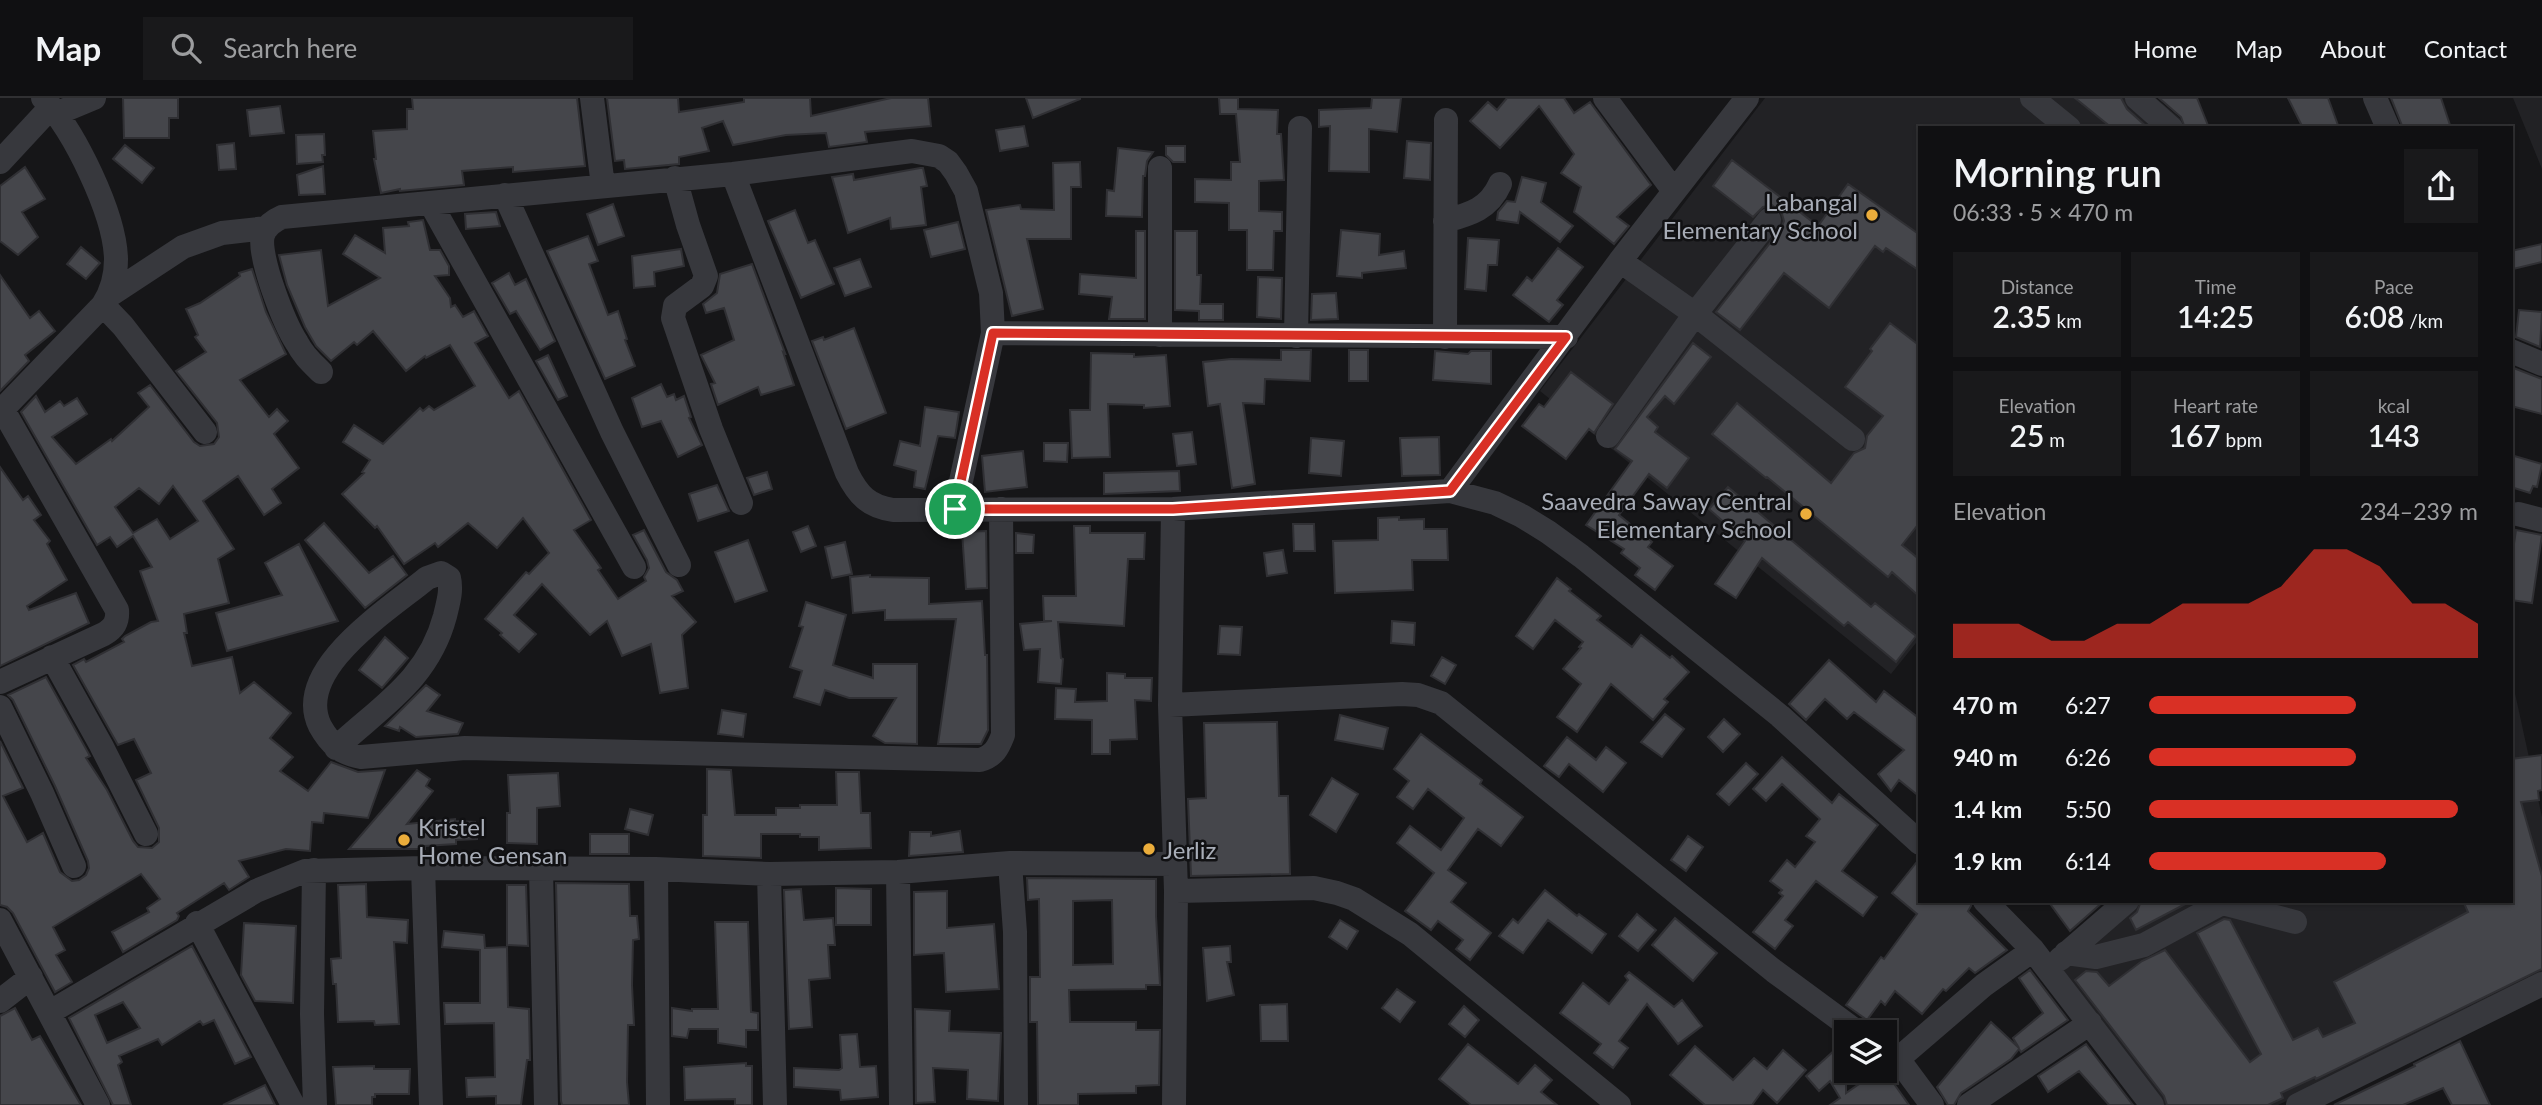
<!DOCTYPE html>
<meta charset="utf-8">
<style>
:root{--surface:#101012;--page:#19191b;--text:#f1f3f6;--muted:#9c9d9f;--line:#303032;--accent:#d93025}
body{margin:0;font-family:Lato,sans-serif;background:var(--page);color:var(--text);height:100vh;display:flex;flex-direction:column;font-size:26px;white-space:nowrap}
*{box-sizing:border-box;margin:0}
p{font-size:23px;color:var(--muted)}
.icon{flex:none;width:38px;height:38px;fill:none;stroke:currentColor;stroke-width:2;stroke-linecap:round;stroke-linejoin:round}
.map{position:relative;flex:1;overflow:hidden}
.panel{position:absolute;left:1918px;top:28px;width:595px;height:777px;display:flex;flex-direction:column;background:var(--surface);border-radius:0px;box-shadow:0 2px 5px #0004,0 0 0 2px var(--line)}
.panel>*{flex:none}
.tools{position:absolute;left:1834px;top:922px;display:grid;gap:14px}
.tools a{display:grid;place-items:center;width:63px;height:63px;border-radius:0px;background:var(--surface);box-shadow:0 2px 5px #0004,0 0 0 2px var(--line);font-size:35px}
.pin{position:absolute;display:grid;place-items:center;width:60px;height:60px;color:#fff;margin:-30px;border:4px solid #fff;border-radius:50%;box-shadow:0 2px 7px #0007}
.round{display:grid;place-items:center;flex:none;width:74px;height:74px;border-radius:0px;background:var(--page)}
.summary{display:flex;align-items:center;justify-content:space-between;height:119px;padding:0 35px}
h1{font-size:38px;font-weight:600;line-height:52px}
.metrics{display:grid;grid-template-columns:repeat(3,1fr);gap:10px;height:119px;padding:7px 35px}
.metrics div{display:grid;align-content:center;border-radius:0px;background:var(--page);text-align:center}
.metrics b{font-size:30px;font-weight:600}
.metrics small{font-size:19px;font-weight:400}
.metrics p{font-size:19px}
.chart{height:196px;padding:14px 35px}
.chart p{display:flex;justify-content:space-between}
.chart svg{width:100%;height:126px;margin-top:7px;fill:var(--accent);opacity:.7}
ul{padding:0 35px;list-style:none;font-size:23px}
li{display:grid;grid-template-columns:112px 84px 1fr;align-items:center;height:52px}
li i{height:18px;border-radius:9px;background:var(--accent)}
header{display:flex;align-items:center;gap:42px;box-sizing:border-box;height:98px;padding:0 35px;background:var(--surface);border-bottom:2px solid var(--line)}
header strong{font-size:33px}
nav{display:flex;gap:38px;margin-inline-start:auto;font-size:24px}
.search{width:490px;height:63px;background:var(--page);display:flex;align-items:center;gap:18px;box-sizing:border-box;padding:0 24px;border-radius:0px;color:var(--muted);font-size:26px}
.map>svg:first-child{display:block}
</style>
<header>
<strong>Map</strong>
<div class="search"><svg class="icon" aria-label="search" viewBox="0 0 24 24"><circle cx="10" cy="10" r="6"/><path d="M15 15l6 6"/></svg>Search here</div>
<nav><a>Home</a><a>Map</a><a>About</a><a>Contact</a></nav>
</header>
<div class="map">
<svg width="2542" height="1007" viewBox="0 0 2542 1007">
<rect width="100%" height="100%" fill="#161618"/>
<path fill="#222225" d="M1765,0H2156L2192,30H1920V540L1891,576L1540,293Z
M2513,0H2542V71Z
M2511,577L2542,719V880L2278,1007H2163L2055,872L2131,803H2511Z"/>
<path fill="#45464b" stroke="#303034" stroke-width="2" fill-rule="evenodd" d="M123,0H178V20H169V40H124Z
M412,0H577L585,68L513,74V69L462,73L464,87L400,93V91L381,95L374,61H376L373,33L407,31V11H413Z
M607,0H678L679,14L744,4V0H810L811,18L891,0H928L931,28L865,34L867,44L829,49L826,35L786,37L733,47L723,23L702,30L709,53L679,59V66L625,71L624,62L615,63Z
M1026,0H1080V1L1033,20Z
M1219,0H1238V11L1278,12L1277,36H1281L1284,82L1259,83V113L1282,114V133H1274L1273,172H1247V132H1229V105L1195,104V81L1231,82V64H1240L1236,16H1220Z
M1372,0H1401L1397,34L1369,31V74L1329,73L1330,28L1319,29V12L1371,10Z
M1507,0H1564L1574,15L1590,4L1651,87L1617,119L1629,128L1614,146L1574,114L1581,89L1561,75L1574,56L1539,8L1500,50L1470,23L1488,4L1497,12Z
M2075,0H2121L2127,11L2148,30H2112Z
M2159,0H2197L2209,30H2185L2181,19Z
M2288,0H2328L2339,30H2303Z
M2391,0H2441L2451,30H2403Z
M280,8L284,35L250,38L247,12Z
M1024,28L1028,48L1000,53L996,32Z
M324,36L325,57H322L323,64L297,66L296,37Z
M1407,43L1431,45L1430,82L1404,80Z
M234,45L236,71L219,72L217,47Z
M125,47L154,70L142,85L113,61Z
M1166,48H1185V64H1173L1166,57Z
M1118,50L1153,54L1147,63L1145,78H1143L1142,119L1106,118L1107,92L1114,93Z
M1732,62L1818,128L1848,86L1920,137V173L1886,150L1883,154L1875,148L1829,210L1784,175L1740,232L1716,214L1781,131L1784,123L1782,116L1772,107L1763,109L1753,119L1713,88Z
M1080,64L1081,89H1071V141H1027L1043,211L1012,218L986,112L1020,107L1021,111L1054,112L1053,65Z
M323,68L325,96L299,97L297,77Z
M25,69L45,101L22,114L38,139L18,157L0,143V88Z
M920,70H923L927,88L921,89L926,127L891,131L890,120L848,135L832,79L853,76L854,82Z
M1522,79L1546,85L1541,104L1573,128L1560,144L1520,114L1518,125L1497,122L1498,114L1507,103L1515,104Z
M613,106L624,138L598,147L587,116Z
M795,112L808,145L815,142L834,186L801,200L768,123Z
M496,114L500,128L466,131L465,116Z
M423,122L430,152H440L449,168V177L435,178L450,200L451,209L455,207L463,219L474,213L488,238L475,245L509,300L519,293L591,422L574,432L601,470L598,472L618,501L646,483L644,479L649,470L647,462L633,437L644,432L666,474L677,482L683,493L672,498L696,524L682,537L688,590L660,595L651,546L622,558L607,523L590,537L542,486L514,517L536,536L519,554L500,537L502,535L485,521L526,474L529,476L549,455L523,420L497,450L468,425L438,449L435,445L404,466L377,428L375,430L342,396L364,375L362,374L370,362L343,344L354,327L383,346L420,310L423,313L429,308L434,312L475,288L450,247L426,260L425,258L406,273L373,233L357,247L354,244L331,263L316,248L305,229L287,187L279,157L321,152L328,208L380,180L343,156L355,137L385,155L383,130L409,128L408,124Z
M958,124L965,151L931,159L924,132Z
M1341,132L1380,136L1379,157L1404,153L1406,170L1362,175V180L1337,178Z
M1136,133H1145V221H1109L1112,199L1079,196L1080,176L1136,180Z
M1175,133H1197V177H1201L1200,206H1223V222H1199V213L1175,212Z
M588,138L598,163L589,166L608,217L618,213L627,241L625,242L635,268L605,281L547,153Z
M1468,140L1499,142L1497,167H1488L1486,193L1465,191Z
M2542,146V164L2513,171L2511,153Z
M81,149L100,165L86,181L67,166Z
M1558,150L1583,169L1557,202L1563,207L1549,224L1513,197L1527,179L1532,183Z
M681,151L684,168L654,174L655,188L634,190L632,158Z
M860,161L871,189L845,198L834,170Z
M752,166L785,255L783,254L794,287L761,297L758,289L718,307L711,286L715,285L701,257L734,242L724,210L706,215L703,206L717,195L720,176Z
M252,171L266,214L286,256L240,282L269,319L277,311L288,323L274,336L299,370L272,391L281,405L264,417L238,378L203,403L234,451L218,461L229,505L184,516L187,535H184L192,568L232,559L240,595L254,584L291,615L270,640L293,659L280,673L308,693L331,664L358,674L385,672L368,720L324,715L323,725L312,724L310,753L286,751L239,763L249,779L229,792L224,785L177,815L179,818L177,822L123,854L112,834L149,814L147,810L160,801L141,776L53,829L65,852L56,857L72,884L55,894L13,815L7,809L0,807V643L23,690L3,698L27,744L43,735L60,774L72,783L79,782L86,777L89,770L88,763L55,688L13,602L8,597L46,579L90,658L86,660L107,692L133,743L138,749L152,750L159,744V730L136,682L151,675L134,641L118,647L73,567L84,561L86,564L124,544L122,541L125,538L151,524L158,523L140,473L152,469L133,438L117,449L110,439L97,447L21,314L36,298L45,314L60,303L64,308L77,300L87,316L52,339L76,366L111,341L112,343L149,309L138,295L150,287L194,344L200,348L214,346L219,339L217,325L176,273L206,254L195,239L198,237L186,211L200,205L240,178L239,175ZM173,388L198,423L170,441L157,421L133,435L115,409L139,390L159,406Z
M509,175L515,187L526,181L555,243L540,252L516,213L510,216L492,185Z
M0,177L30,220L39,213L55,233L25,257L29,263L0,293Z
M1258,179L1282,180L1281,221L1257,219Z
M1336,195L1338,221L1311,222L1312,196Z
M2519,212L2542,214L2540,249L2516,239Z
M1890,225L1920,248V424L1902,447L1920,462V499L1892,474L1888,479L1767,379L1766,380L1712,336L1737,305L1831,385L1854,355L1865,350L1867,338L1883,318L1845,289L1872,253L1870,251Z
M854,230L886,315L846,331L812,243L823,239L824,242Z
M1693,245L1711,259L1674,306L1665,298L1647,319L1658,329L1655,334L1689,360L1667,390L1649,376L1619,417L1652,444L1648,449L1673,468L1655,492L1635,477L1640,470L1621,455L1624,451L1586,427L1632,363L1615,351Z
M1281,252H1311L1310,283L1265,281L1264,306L1243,305L1255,386L1232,390L1220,306L1208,308L1203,264L1231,261L1281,262Z
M1349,252H1368V283H1349Z
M1435,253L1468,256L1471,253H1491V286L1433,282Z
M1091,255L1134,256V259L1166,257L1170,308L1144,310V307L1108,306L1110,359L1072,360L1070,312H1090Z
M548,257L567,298L558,302L536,263Z
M2511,269L2542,281V316L2511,308Z
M1571,274L1613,306L1594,335L1589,331L1566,361L1522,328L1539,306L1544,309Z
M661,286L667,299L674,296L676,302L684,298L691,319L689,320L702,347L678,359L661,323L642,329L632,300Z
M925,309L959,314L955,340L938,338L925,391L914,389L916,373L894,367L900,343L920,348Z
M1192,334L1196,366L1177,368L1173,336Z
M1439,339L1440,377L1402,378L1400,340Z
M1311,340L1344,343L1341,378L1309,375Z
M1044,345H1068L1067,364L1044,363Z
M1023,353L1027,389L985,394L982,358Z
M2511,357L2542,366L2537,389L2533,388L2530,395L2511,389Z
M0,369L23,402L28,398L41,417L34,422L50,443L47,446L67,482L27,508L29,512L76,495L89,525L0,568Z
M1179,373L1180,393L1104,396V375Z
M767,374L772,391L754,397L747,380Z
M717,387L729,413L698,423L689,396Z
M1728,389L1871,509L1875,505L1916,538L1896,564L1848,524L1844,528L1762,460L1736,500L1715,486L1745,443L1709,411Z
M1399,419V422L1424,421V431H1447L1448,462H1412L1413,492L1335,495L1333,443L1378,442V420Z
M324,425L369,475L393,458L407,477L365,510L305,442Z
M1293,426H1314L1315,453H1294Z
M808,428L816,448L801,454L793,434Z
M1074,428H1090V435H1145L1144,461H1128L1124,528L1058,524L1061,560L1063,561L1061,586L1038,584L1040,551L1024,552L1020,526L1052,523H1044L1043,498H1076Z
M2516,432L2542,437L2532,505L2511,502V466Z
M986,433L987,490L966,491L962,434Z
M1016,435L1034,437L1033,455H1016Z
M748,442L767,493L735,504L715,454Z
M845,444L852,476L832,480L825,449Z
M299,446L338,523L227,553L216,515L282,497L265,465Z
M1283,452L1287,475L1267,478L1264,455Z
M870,477V479L929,480V506L982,503L985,557H987L988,632L981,646H938L956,521L885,522V512L853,515L850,479Z
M1557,480L1571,491L1569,493L1601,518L1597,522L1632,549L1641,537L1670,560L1672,558L1689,574L1664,601L1668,604L1653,622L1611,586L1577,634L1557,619L1581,586L1563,571L1581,550L1579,549L1583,544L1555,522L1533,551L1516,538Z
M806,504L846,517L833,567L873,580V566H917V646L885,645L873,638L896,600H849L825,592L820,607L794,599L802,573L790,569L803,529L799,528Z
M1392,523L1415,525L1414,547L1391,545Z
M1220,528L1242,529L1240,557L1218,556Z
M385,539L408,560L382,590L359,572Z
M1442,559L1456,567L1445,586L1431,578Z
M1829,562L1876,604L1884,593L1920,621V699L1899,682L1891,693L1878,676L1904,652L1854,614L1847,621L1825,601L1806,622L1789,606Z
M1107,575L1125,576V580H1152L1151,603L1135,602L1137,641L1110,642V656H1092V622L1055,621L1056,590L1076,591L1075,604L1107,603Z
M426,587L440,597L427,613L463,625L458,636L416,639L400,629L399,633L385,628Z
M722,612L746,616L743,639L718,636Z
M1665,616L1684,631L1662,659L1641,644Z
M1340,617L1388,630L1383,651L1335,642Z
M1724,621L1740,636L1723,654L1708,639Z
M1277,624L1279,698H1288L1290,776L1191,778L1188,701L1206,700L1204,625Z
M1421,636L1482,682L1480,686L1523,719L1501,748L1478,731L1448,772L1466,785L1451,804L1491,835L1470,862L1456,851L1463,842L1438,823L1431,832L1405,813L1434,775L1397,745L1410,728L1441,752L1464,720L1428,691L1413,711L1397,699L1409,683L1394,671Z
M1567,639L1596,662L1606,649L1626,665L1603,694L1569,666L1559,679L1544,668Z
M2542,657V692L2538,693L2539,702L2521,704L2542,778V871L2316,981L2315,979L2281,995L2283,1000L2268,1007H2167L2164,998L2075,882L2086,873L2097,874L2109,888L2142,863L2165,852L2250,964L2261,956L2197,835L2224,821L2230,822L2293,942L2318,930L2323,939L2355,925L2334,884L2468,814L2463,803H2511V661Z
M1782,659L1832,705L1839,696L1878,727L1842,773L1877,799L1863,818L1816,783L1785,822L1793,828L1775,851L1753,834L1783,798L1779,795L1782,792L1770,783L1787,762L1795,769L1815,744L1806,738L1820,721L1782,686L1766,703L1753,691Z
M1746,665L1758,676L1729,707L1717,696Z
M707,671L731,672L735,717H776V710H800V707H837L836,674H859L861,715H870L871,750L819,752V739H800V736H761V760L703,758V717H707Z
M417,672L430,681L426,688L433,693L407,726L455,721V723L475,724L477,741L456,742V746L425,748V751H349Z
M558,675L560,708L537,710V746L507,745V715H510L508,677Z
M1332,680L1358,696L1336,734L1310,717Z
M630,711L653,717L648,737L625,731Z
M960,733L963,754L909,758L910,734H931V738Z
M590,736H629V756H590Z
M1688,738L1703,749L1686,773L1671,762Z
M1920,760V803H1971V808L1968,813L2007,852L1975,875L1969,870L1946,893L1943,891L1922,916L1895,893L1885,907L1881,903L1867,922L1846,907L1881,859L1884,861L1917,816L1892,795Z
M1027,780L1156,781V818L1160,887H1146V891L1069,892L1070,924H1136V932H1160L1159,987L1136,988V995L1078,996V1007H1038L1037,924H1030V879H1040L1039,801L1028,802ZM1112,802L1113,866L1073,867V803Z
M556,785L629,786L630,818H637L639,841L633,842L632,887L634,927H628L627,984L629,1007H562L561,1003Z
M366,786L367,819L408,822L407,845L394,844L399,926L375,927L374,923L338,924L336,886H333L331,861L341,860L338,787Z
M507,787H526L528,848L507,847Z
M836,790L871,791V827H836Z
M801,791L804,822L833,820L835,847H828L830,880L809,882L812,929L789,931L784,792Z
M1545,792L1577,818L1579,816L1606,836L1592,855L1548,822L1523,855L1499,838L1513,821L1518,825Z
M947,793V830L994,826L999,891L946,894L944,855L914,857V794Z
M2048,803H2104L2070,833Z
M2141,803H2191L2136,832L2130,820L2137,814Z
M1637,816L1656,832L1638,853L1619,838Z
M1675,820L1717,855L1693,883L1652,847Z
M1340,822L1358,833L1347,851L1329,839Z
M715,824H748L751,914L758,915V932H746V949L718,945V931H689L687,940L672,938V910L692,913V911H718Z
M244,825L296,828L293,905L255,903L241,877Z
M444,833L484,837L485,850L507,849L508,909L529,911L530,962H527L521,1007H496V998L467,999L466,980L495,979L494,925L445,926L444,905H480V852L442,849Z
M192,848L251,959L235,966L214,922L203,927L200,923L162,947L158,941L119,958L122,964L118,967L131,1007H113L69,920ZM123,904L140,930L107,945L95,917Z
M1230,848L1231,864H1227L1234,897L1207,903L1203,850Z
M2030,872L2068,922L2021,954L2019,951L2011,961L1961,995L1954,1007H1948L1937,989L1991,924L2019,950L2013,940L2043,915L2019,880Z
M1629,874L1674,909L1682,902L1702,928L1678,946L1647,906L1619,943L1628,950L1613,970L1594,955L1601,946L1560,915L1583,885L1609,906L1628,882L1625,878Z
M1397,891L1415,904L1400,924L1382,910Z
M1287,906L1288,943H1261L1260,907Z
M1464,908L1479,922L1465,939L1449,926Z
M15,910L32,942L40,938L81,1007H0V918Z
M915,911L950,913L949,933L1001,935L998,1003L967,1001L968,972L933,970L935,1004L916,1005Z
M857,936L860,969L876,968L878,999L841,1002L840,992L794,989V970L839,972L842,970L840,937Z
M2460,943L2490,1007H2452L2443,990L2403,1007H2334L2415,968L2414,966Z
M1468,946L1518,986L1535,967L1552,982L1541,994L1557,1007H1471L1439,981Z
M2086,946L2133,1007H2109L2079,973L2048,994L2038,978Z
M1695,948L1733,982L1754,960L1767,971L1783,952L1806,972L1777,1005L1763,992L1752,1007H1705L1670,977Z
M1836,951L1846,962V995L1878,973H1885L1909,1007H1830L1840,1000L1830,983L1819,993L1806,978Z
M746,965V968H752V1007H735V1001L685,1002L684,969Z
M374,968V971H410L409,996H375V999H372V1007H336L333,969Z
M265,987L275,1007H223Z"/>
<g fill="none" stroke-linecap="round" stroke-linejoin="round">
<path stroke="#37383d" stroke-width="24" d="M592,0L603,88
M1605,0L1674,93
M2032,0L2069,30
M2137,0L2171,30
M2375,0L2388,30
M58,15L94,0
M0,64L51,9
M733,76L847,375C858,397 868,408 893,412L1173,411L1450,393L1495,405L1522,418L1548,434L1581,458L1780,618L1920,745
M675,80L688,127L706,178L702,188L675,208L673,220L711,331L741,405
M505,97L612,334L679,467
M431,106L634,469
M1445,123C1470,116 1489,111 1500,86
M1620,163L1695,216L1853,341
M110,197L183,149L222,135L267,130
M103,207L123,228L205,334
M993,235L1566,239
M1160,237V70
M1296,238L1300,30
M1445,239L1446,22
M2511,253L2542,266
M321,274C312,265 303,257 297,245C285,227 257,157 263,137C266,128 273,123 282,119L733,76L912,53L939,58L948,64L956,75L966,93L991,195L993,235L955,411
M0,314L103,207C112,193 116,178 116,161C115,116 74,32 43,0
M1608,338L1695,216L1769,122
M1450,393L1620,163L1747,0
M1173,411L1170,607L1176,793L1174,1007
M2518,416L2542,422
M52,559L101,647L146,736
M0,584L104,536C114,530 118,524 117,512L3,312
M1170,607L1402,596L1418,597L1441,605L1774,873L1857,934
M0,609L42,695L74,768
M336,650C381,608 428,582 445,518C448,505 452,493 449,480L441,475L427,480C390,511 292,571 320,628C330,646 340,655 361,659L465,650L980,662C994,658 998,650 1003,637L1001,411
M1010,765L1015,834L1016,1007
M423,770L431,1007
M541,770L546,1007
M656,771L658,1007
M314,772L312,916L315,1007
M898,774L901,1007
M769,776L775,1007
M1176,793L1314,790L1337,795L1354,801L1410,836L1619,1007
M1985,803L2033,852L2152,1007
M0,822L98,1007
M197,825L293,1007
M2066,855L2096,859L2144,847L2222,805L2295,824
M2060,861L2127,803
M0,903L31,879
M50,914L256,793L305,773L423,770L656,771L769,776L898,774L1010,765L1175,766
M1885,953L1898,961L1932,1007
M1898,961L1984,887L2033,852
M1969,1007L2090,925
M2298,1007L2542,886"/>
</g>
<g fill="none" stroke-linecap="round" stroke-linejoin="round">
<g stroke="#fff" stroke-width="14">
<path id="route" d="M993,235L1566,239L1450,393L1173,411H955Z"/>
</g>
<use href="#route" stroke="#d93025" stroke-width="9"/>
</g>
<g fill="#ebad3b" stroke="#111113" stroke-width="2.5">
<circle cx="1872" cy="117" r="7"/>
<circle cx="1806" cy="416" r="7"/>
<circle cx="404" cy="742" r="7"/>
<circle cx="1149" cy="751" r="7"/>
</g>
<g text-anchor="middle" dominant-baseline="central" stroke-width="5" stroke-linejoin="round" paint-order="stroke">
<g font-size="24" fill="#a8adb7" stroke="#111113" text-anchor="end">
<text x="1858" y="103">Labangal<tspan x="1858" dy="28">Elementary School</tspan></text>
<text x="1792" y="402">Saavedra Saway Central<tspan x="1792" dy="28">Elementary School</tspan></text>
<text x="418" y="728" text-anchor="start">Kristel<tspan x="418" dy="28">Home Gensan</tspan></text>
<text x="1163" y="751" text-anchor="start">Jerliz</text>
</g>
</g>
</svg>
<div class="tools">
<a><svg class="icon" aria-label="layers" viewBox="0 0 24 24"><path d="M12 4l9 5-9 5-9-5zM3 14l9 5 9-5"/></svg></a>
</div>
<div class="pin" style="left:955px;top:411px;background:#1e9e55"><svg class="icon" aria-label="arrive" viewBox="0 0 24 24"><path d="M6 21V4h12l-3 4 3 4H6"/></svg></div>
<section class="panel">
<div class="summary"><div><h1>Morning run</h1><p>06:33 · 5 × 470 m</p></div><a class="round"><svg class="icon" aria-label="share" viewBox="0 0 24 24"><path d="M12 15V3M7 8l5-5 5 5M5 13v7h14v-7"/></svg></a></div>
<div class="metrics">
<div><p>Distance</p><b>2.35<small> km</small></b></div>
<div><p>Time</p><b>14:25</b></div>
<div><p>Pace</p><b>6:08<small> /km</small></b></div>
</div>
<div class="metrics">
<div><p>Elevation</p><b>25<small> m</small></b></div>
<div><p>Heart rate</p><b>167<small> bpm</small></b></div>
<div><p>kcal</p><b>143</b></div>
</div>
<div class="chart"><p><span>Elevation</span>234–239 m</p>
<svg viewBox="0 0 160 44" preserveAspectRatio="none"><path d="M0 44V32L10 32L20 32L30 38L40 38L50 32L60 32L70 25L80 25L90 25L100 19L110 6L120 6L130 12L140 25L150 25L160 32V44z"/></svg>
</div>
<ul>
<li><b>470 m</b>6:27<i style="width:63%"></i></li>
<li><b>940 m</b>6:26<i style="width:63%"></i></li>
<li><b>1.4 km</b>5:50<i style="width:94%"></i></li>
<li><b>1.9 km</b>6:14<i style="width:72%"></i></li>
</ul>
</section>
</div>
